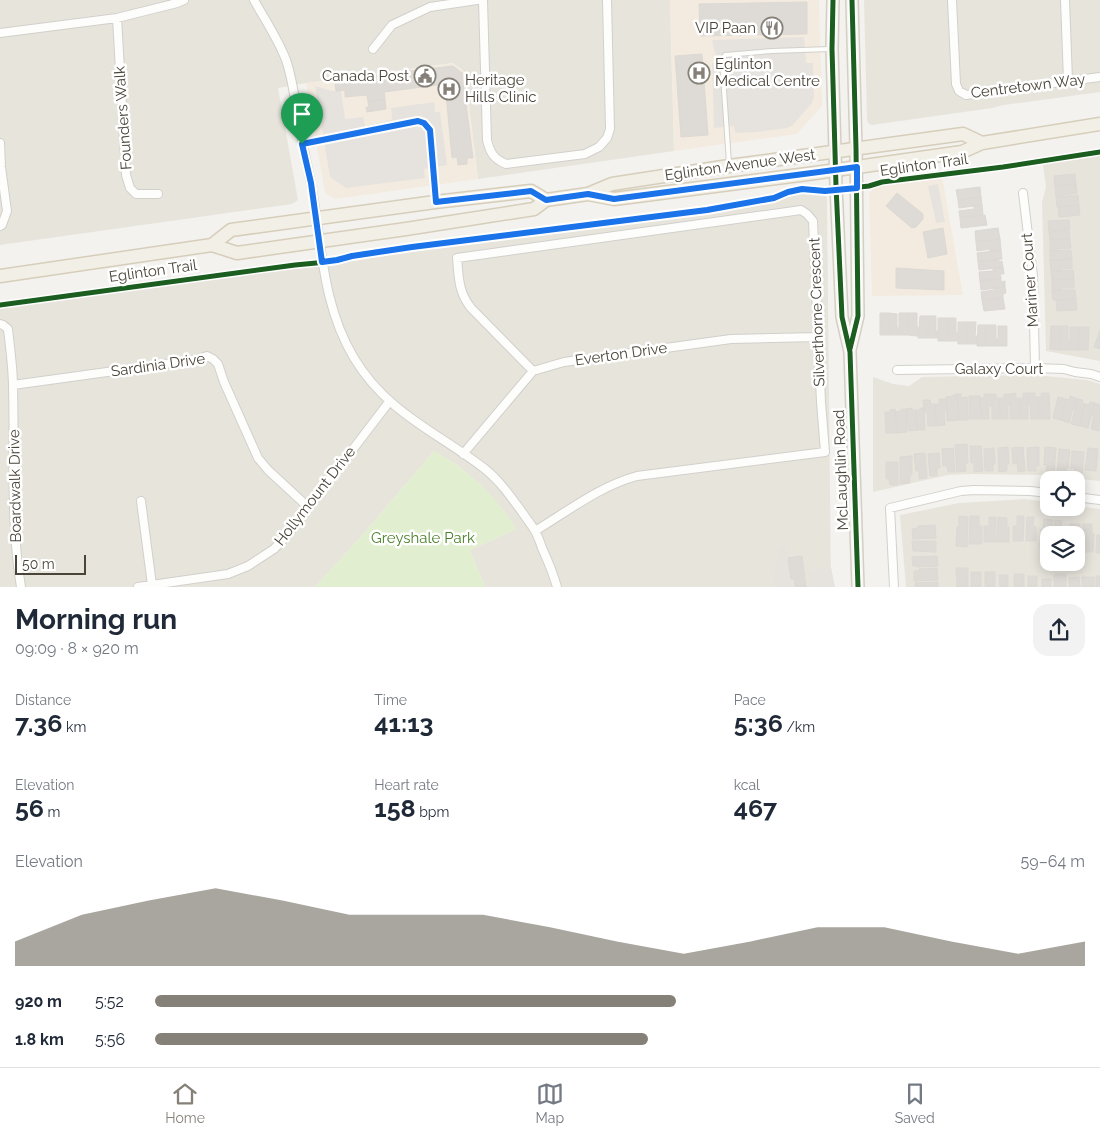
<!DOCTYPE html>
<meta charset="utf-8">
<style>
:root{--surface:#fff;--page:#f2f2f3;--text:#1f2937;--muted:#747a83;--line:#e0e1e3;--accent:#868178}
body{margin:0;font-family:Raleway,sans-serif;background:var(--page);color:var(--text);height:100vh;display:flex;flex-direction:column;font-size:19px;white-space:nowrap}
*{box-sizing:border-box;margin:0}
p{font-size:16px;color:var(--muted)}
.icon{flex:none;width:28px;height:28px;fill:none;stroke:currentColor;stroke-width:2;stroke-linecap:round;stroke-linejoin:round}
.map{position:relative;height:587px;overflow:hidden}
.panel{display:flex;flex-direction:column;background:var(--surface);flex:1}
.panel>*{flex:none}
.tools{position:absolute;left:1040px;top:471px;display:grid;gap:10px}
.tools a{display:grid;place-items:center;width:45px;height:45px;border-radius:10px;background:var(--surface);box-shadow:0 2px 12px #0003;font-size:25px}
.scale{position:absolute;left:15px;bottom:12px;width:71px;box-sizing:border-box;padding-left:5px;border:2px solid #4b4439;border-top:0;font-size:14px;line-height:18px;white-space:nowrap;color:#4b4439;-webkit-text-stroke:4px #fff;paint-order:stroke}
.pin{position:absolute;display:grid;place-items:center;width:42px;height:42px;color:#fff;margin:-51px -21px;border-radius:50% 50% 50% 0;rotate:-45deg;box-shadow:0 0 5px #0007}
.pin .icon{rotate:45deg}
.round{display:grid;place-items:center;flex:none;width:52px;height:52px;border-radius:15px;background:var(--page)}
.headline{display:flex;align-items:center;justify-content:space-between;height:85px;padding:0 15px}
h1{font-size:28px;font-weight:700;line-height:38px}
.figures{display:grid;grid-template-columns:repeat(3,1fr);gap:8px;height:85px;padding:5px 15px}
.figures div{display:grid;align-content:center}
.figures b{font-size:25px;font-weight:700}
.figures small{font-size:14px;font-weight:400}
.figures p{font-size:14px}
.chart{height:140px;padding:10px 15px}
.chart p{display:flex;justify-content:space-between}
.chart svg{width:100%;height:90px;margin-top:5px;fill:var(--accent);opacity:.7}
ul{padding:0 15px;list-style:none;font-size:16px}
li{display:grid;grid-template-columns:80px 60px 1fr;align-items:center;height:38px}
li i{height:12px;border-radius:6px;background:var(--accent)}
.dock{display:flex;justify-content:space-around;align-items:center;height:70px;border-top:1px solid var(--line);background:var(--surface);font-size:14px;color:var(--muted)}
.dock a{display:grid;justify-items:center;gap:2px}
.dock .selected{color:var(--accent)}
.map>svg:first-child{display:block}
</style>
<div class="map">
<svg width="1100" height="587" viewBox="0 0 1100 587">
<rect width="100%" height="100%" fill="#f4f2ee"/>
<path fill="#e7e4dc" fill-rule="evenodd" d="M0,0H670L674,151L478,179L465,72L453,63L306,83L278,88L298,200L292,204L0,245Z
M864,0H1100V92L1004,105L992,108L872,125L869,124L867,121Z
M1100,154V361L1046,351L1042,202L1046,187L1043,164Z
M802,192L803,194H824L827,197V203L831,587H485L470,550L516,529L504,511L481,485L457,465L434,451L365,532L315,587H0V308L352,259L658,218L774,200L790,194Z
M1035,375L1087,380L1100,384V481L1042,475L972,474L948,475L873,492V377L893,384L909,386L922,377Z
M1025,499L1049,502V508H1076V506L1100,509V587H906L900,515L959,503ZM1049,535H1076V562H1049Z"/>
<path fill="#f3ebdf" d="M670,0H819L822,106L797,134L674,151Z
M453,63L465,72L478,179L335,199L325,193L306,83Z
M942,176L963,295L872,296L869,194L876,186Z"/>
<path fill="#e1eecf" d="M434,451C469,471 495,494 516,529L470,550L485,587H315L365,532Z"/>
<path fill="#e6e3df" d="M804,37L806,63H813L814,97L812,103L792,126L787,128L757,132L735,133L734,126L714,128L712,63H718L713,45L712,40Z
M315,86L332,91H341L345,119L363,117L365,126L392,120L391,108L434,102L435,112H440L447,165L424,169L425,178L346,188L330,177Z
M938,184L945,222L936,223L928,186Z
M786,546L792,587H774L775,563H779L778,547Z
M831,567L835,587H810L808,570Z"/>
<path fill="#dedbd6" stroke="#dcd9d4" d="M807,2V34L700,36L699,4Z
M702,54L708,135L681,137L675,56Z
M453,66L462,73L473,158H467V164L458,165L457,157L452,158L445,84L384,92L385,99L368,102L367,95L345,97V90L336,91L335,83L343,82L342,79Z
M385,99L386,109L367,112L366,107H369L368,102Z
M1075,174L1076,184L1055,186L1054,176Z
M1076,184L1077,193L1063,195L1064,197H1056L1055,186Z
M980,187L981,197L958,200L956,190Z
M897,193L923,214V219L916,227L912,228L886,206Z
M1078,195L1079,205L1057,207L1056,197Z
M981,197L982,205L959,208L958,200Z
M982,205L983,215L960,218L959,211L974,209V206Z
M1079,205L1080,215L1059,217L1058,207Z
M985,215L987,225L961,228L960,218Z
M1069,220L1070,229L1056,230V231L1049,232L1048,221Z
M943,228L947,254L928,258L923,232Z
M998,228L1000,239L976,242L975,231Z
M1069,230L1070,239L1050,240L1049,232Z
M1000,239L1001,250L990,252V249L977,251L976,242Z
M1070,239L1071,248L1057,249V250L1050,251V240Z
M1001,250L1002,259L978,262L977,253Z
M1071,250L1072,259L1050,260V251Z
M999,259V262L1002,261L1003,267L979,270L978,262Z
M1072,259V268L1060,269L1061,271H1051L1050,260Z
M1003,267L1004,274H1000L1001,278L980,281L979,272L993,271V269Z
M896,268L944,271V290L896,288Z
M1073,270L1074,278L1052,280L1051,271Z
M1001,278V282L1005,281V287L981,290L980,281Z
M1074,278V288H1062V290L1052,291V280Z
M1005,287L1006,293L1003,294V298L982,300L981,292L994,290V288Z
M1062,290H1075L1076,299L1053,300L1052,291Z
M1003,298L1005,309L984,311L982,300Z
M1076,299L1077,310L1057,311L1056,300Z
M880,313H889V335H880Z
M889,313L897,314V328H899V335H889Z
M899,313H908V335H899Z
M908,313H917V327H918V336L908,335Z
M920,316H928V338H918Z
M928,316H936V331H938V338H928Z
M938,318H947V341H938Z
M947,318H956V333H958V341H947Z
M958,322H967V344H958Z
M967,322H976L975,336H977V344H967Z
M978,325H986V346H977Z
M986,325H996V346H986Z
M998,326H1007V346H996V339H998Z
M1051,326H1060V350L1050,349Z
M1060,326H1068V341H1070V350H1060Z
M1070,327H1079L1078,350H1070Z
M1079,327H1089L1088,350H1078Z
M1100,330V349L1094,347Z
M1016,393V398H1019V419H1010V394Z
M1023,393H1028V419H1019V398H1023Z
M1028,393H1035V397H1038V419H1031L1030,405H1028Z
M1041,393H1049L1050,419H1038V397H1041Z
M957,394H961V398L967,397L968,420H959Z
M957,394L959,420L947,421L946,397L953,396V395Z
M984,394H992V406H988L989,419H981L980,398H984Z
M992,394H996V398H999L1000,419H992Z
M1004,394H1010V405H1008V419H1000L999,398H1004Z
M969,396H980L981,419H969Z
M1070,396L1078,399L1075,410L1073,409L1069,423L1061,420L1066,399L1069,400Z
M1058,397L1066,399L1061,420L1053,418Z
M939,399H946L947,411H944L945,425L936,426L935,404H939Z
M1078,399L1083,400L1082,403L1085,404L1080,426L1071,424Z
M923,400H930L931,404H935L936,426H928L927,412H924Z
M1090,402L1095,403L1088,428L1080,426L1085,404L1089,405Z
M1095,403L1100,405L1099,431L1091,429L1094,415H1092Z
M912,408V410H916L917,430L909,431L906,409Z
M920,408H924L925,430H917L916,410H920Z
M895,409L897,433H886L885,412H890V410Z
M901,409H906L907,432L897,433L895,412L901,411Z
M967,444L968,463H965L966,471L957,472L955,445Z
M970,446H981L983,471L974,472V463H971Z
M1008,447L1009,464H1007V471L999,472L998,448Z
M1023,447L1025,471L1018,472L1017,463L1013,464L1012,448Z
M1039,447V466H1036V471H1028L1027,448Z
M1045,447L1056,448L1054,474H1046L1047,465H1044Z
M953,448L955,472H948L947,466H943L942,449Z
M994,448L995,464H993V471H985L984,449Z
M1088,448L1098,449L1096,471L1085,470Z
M1059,449L1070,450L1068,468H1066L1065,476L1057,475Z
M1072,451L1084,452L1082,478L1074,477L1075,468H1071Z
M925,453L927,478L919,479V471H916L914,454Z
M939,453L940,468H937V476H930L928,454Z
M912,456V475H910V483L900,484V457Z
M886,462H898V485H890L889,479H886Z
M959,516L968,517L967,547L956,546L957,527H959Z
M970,516H979V526H982V544H969Z
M1017,516H1024L1023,541H1013V526H1017Z
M989,517H996V542H984V526H989Z
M998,517L1007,518V527H1009V542H997Z
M1027,517H1034L1033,526L1036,527V541H1026Z
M1044,519L1053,520L1051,535H1049V548H1040L1041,529H1043Z
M1055,520L1062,521L1061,529L1064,530V535H1054Z
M1070,524H1080V549H1076V535H1068V531H1070Z
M1083,524H1092V534H1094L1093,552H1082Z
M935,525L936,538L913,539L912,529L918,528V526Z
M1097,535H1100V553H1096Z
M912,541H936V552L913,551Z
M802,556L806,587H795L794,579H791L788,558Z
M937,556L938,566L917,567V566H913L912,557Z
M937,568L938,580L914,581V571H919V569Z
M956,568H968V587H957Z
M971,572H981V587H971Z
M985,572H995V587H985Z
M1014,574H1024V587H1014Z
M1054,574H1066V587H1054Z
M999,575H1008V587H1000Z
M1028,576H1037V587H1028Z
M1096,576H1100V587H1096Z
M1079,577L1080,587H1069V578Z
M1082,577H1094V587H1082Z
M1042,579H1051V587H1042Z
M938,582V587H915V583Z"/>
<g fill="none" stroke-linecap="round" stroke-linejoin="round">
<g stroke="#d2d0cb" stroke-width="6">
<path id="lane" d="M303,144L415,122C422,120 427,124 430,130L435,199
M729,163L722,61L725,55L772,51L830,49"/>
</g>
<g stroke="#d2d0cb" stroke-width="10">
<path id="street" d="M254,0C265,20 278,39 286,60C293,80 295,102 299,123C303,149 310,175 314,201C322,255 325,310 354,358C387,413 437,432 485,469C500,481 511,497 522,512C526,518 531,524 535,531C538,536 540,542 542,548C548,561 553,573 557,587
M483,0L487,140C490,153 494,159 506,164L585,154L599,147L607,138L610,129L607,0
M952,0L956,84L959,91L966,95L1100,77
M1065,0L1068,81
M117,18L126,175L130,188L136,194H158
M0,33L117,18L177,3L184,0
M373,49L392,25L430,7L477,0
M0,143L1,167L7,211L2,225L0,226
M1023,193L1033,276L1035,368
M0,324L3,325L8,329C10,348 13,368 13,387C15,454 10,521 21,587
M897,370L1035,368L1064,369L1075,372L1091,374L1100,377
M533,371L471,308C458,291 459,278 457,258L801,210L807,214L813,221L821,402L825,452L637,476C600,486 568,511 535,531
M13,385L194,360L207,356L213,359L218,364L224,382L258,458L268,470L308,507
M463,454L533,371L564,362L731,339L818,337
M1076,497L1100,500
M141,501L152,585
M138,587L228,574L248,566L274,549L289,533L389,402
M894,587L890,508L961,491L974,490L1030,491L1049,493"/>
</g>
<g stroke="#d3cfc5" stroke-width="14">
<path id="secondary" d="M833,0L832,49L836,186L842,317L850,352L858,587
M850,350L858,316L856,148L852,0"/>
</g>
<g stroke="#d6cebb" stroke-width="15">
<path id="primary" d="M588,194L614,199L815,173L962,152L982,143L1100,124
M212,245L231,230L435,202L531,191L546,200
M0,276L212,245L237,253L406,229L534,209L546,200L588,194L612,184L729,166L963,134L982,143"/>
</g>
<use href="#lane" stroke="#fdfdfc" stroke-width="4"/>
<use href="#street" stroke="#fdfdfc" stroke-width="8"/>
<use href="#secondary" stroke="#f7f6f1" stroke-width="11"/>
<use href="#primary" stroke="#f2efe6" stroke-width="12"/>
<g stroke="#fff" stroke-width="8">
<path id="cycleway" d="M833,0L832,49L836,186L842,317L850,352L858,587
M0,305L295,265L337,261L352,256L412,247L707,209L774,198L787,192L802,189L825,191L869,186L882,182L1003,167L1100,152
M850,349L858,316L856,148L852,0"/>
</g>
<use href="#cycleway" stroke="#1b5e20" stroke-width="5"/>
</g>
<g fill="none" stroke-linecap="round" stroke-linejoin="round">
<g stroke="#fff" stroke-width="10">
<path id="route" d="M418,121L424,123L430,130L436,202L531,191L546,200L588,194L614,199L857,167V188L825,191L802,189L788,192L774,198L707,210L412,247L352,256L337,260L322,262L311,183L302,144Z"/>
</g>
<use href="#route" stroke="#1a73e8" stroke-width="6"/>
</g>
<defs>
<g id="restaurant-ring" transform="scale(1.125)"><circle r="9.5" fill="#fff" stroke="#868178" stroke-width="1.5"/><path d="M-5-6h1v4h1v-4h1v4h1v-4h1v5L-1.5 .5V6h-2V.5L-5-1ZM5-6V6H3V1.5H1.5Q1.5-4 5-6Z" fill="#868178"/></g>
<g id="hospital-ring" transform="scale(1.125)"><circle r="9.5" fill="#fff" stroke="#868178" stroke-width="1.5"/><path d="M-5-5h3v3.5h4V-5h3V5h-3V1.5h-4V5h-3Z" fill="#868178"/></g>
<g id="civic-ring" transform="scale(1.125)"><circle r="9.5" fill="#fff" stroke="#868178" stroke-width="1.5"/><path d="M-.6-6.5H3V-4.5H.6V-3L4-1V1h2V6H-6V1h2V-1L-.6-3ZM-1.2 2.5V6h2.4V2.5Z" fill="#868178"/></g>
</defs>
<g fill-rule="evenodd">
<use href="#restaurant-ring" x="772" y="28"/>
<use href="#hospital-ring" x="699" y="73"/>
<use href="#civic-ring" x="425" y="76"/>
<use href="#hospital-ring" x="449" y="89"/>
</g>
<g text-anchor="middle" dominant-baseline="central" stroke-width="5" stroke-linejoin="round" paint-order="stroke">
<g font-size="15" fill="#4b4439" stroke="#fff" text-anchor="end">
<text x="756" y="28">VIP Paan</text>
<text x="715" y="64" text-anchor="start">Eglinton<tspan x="715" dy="17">Medical Centre</tspan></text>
<text x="409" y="76">Canada Post</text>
<text x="465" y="80" text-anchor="start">Heritage<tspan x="465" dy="17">Hills Clinic</tspan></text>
</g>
<g font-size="15" fill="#4b4439" stroke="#fff">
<text transform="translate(1028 86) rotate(-7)">Centretown Way</text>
<text transform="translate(123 118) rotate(-94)">Founders Walk</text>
<text transform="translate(740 165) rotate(-8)">Eglinton Avenue West</text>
<text transform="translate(924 165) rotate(-8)">Eglinton Trail</text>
<text transform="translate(153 271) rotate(-8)">Eglinton Trail</text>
<text transform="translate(1030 280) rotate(-94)">Mariner Court</text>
<text transform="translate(817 312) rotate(-92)">Silverthorne Crescent</text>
<text transform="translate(621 354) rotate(-8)">Everton Drive</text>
<text transform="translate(158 365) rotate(-8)">Sardinia Drive</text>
<text x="999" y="369">Galaxy Court</text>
<text transform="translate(841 470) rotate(-92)">McLaughlin Road</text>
<text transform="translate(15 486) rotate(-91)">Boardwalk Drive</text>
<text transform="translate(315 496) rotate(-52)">Hollymount Drive</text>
</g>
<g font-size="15" fill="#4a7f2a" stroke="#fff">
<text x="423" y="538">Greyshale Park</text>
</g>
</g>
</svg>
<div class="tools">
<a><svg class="icon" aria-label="locate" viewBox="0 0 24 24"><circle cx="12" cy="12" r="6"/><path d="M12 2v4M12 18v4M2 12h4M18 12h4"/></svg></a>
<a><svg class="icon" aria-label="layers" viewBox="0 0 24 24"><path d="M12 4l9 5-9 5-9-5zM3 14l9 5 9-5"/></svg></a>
</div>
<div class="scale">50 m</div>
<div class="pin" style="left:302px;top:144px;background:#1e9e55"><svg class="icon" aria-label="arrive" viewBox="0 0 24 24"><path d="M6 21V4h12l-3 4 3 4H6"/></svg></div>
</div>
<section class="panel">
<div class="headline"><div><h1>Morning run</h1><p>09:09 · 8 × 920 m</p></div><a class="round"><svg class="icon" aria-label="share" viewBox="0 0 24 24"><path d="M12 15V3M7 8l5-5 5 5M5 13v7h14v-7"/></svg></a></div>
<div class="figures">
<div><p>Distance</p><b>7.36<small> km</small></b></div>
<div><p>Time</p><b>41:13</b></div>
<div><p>Pace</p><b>5:36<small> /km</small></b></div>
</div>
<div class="figures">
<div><p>Elevation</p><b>56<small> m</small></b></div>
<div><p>Heart rate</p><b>158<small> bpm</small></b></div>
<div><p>kcal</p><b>467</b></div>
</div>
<div class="chart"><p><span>Elevation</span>59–64 m</p>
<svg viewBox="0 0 160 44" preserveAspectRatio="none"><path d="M0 44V32L10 19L20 12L30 6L40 12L50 19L60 19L70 19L80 25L90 32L100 38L110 32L120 25L130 25L140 32L150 38L160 32V44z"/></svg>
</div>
<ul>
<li><b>920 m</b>5:52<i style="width:56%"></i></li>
<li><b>1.8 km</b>5:56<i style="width:53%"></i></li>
</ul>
</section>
<nav class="dock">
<a class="selected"><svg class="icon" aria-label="home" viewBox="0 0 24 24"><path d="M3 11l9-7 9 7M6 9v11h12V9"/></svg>Home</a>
<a><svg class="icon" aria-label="map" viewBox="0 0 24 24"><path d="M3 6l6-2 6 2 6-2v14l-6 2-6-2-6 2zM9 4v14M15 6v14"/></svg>Map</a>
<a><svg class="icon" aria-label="saved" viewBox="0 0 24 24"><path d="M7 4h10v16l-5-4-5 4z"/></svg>Saved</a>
</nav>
